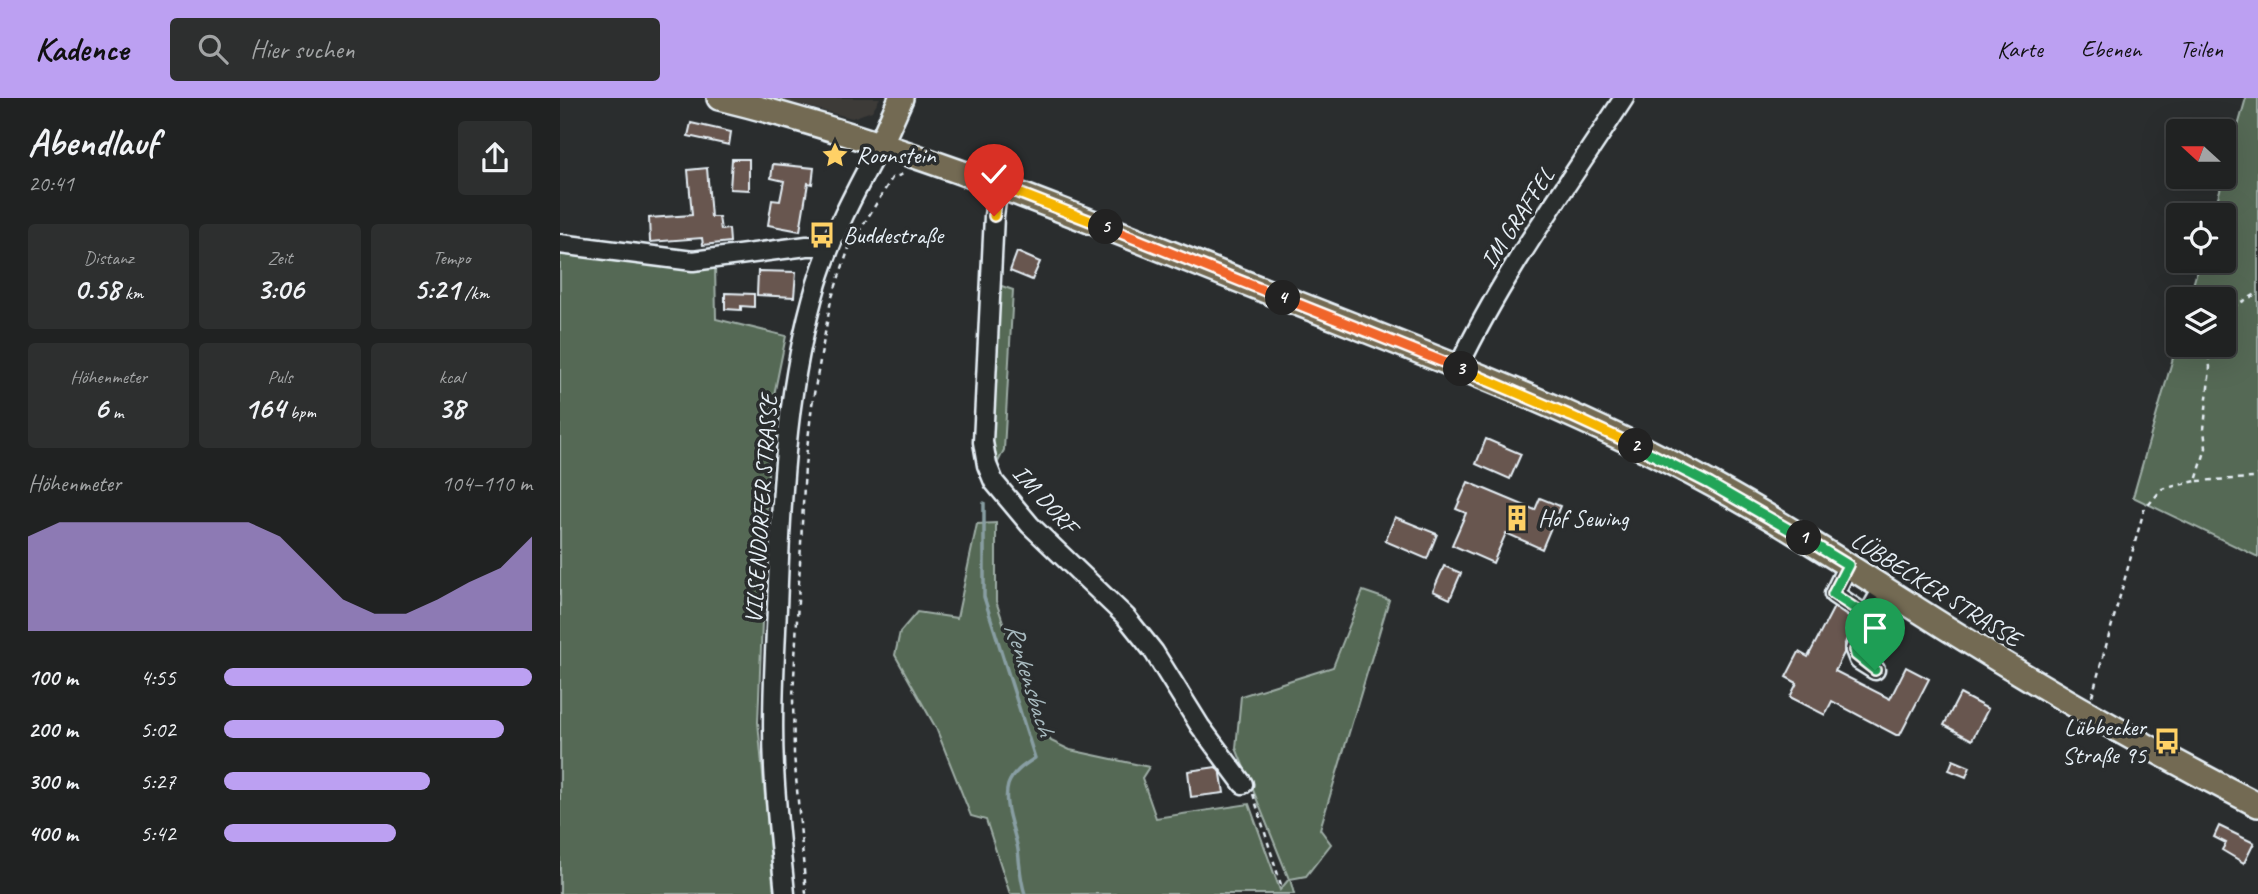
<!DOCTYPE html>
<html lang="de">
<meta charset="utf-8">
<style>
:root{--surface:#202222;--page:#2d2f2f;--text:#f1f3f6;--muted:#a2a4a5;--line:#3d3f40;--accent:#bca0f2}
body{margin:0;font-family:Caveat,sans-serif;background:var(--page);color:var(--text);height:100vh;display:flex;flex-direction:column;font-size:26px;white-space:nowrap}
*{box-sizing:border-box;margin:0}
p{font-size:23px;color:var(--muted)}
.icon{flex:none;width:38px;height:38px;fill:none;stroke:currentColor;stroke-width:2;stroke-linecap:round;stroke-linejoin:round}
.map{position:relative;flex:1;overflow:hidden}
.panel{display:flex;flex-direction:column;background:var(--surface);width:560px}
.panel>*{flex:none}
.needle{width:46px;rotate:291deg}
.buttons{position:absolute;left:1606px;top:21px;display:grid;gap:14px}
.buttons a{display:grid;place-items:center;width:70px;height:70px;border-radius:7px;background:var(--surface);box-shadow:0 7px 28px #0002,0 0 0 2px var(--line);font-size:35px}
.pin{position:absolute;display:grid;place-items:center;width:60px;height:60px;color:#fff;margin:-72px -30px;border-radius:50% 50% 50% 0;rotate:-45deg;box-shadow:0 0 7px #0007}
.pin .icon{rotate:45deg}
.km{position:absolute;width:35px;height:35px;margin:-18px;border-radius:50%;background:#222;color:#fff;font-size:19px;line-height:35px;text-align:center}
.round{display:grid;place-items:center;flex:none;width:74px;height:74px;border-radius:7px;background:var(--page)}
.head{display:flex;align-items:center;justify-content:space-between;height:119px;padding:0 28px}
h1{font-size:38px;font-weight:700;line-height:52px}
.figures{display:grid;grid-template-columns:repeat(3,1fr);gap:10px;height:119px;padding:7px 28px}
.figures div{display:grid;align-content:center;border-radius:7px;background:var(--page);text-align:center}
.figures b{font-size:30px;font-weight:700}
.figures small{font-size:19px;font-weight:400}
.figures p{font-size:19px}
.chart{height:196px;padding:14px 28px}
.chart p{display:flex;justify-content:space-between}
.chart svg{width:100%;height:126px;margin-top:7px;fill:var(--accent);opacity:.7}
ul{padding:0 28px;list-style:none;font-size:23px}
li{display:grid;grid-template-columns:112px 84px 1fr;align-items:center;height:52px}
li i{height:18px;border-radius:9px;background:var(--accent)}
header{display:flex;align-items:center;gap:42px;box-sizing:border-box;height:98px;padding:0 35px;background:var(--accent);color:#111}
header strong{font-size:33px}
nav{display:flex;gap:38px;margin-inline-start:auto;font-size:24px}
.search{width:490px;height:63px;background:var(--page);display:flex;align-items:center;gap:18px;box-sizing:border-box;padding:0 24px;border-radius:7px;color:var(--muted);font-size:26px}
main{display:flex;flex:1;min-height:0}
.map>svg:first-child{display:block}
</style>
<header>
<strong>Kadence</strong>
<div class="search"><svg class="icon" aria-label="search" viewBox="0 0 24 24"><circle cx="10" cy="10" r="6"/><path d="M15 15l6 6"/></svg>Hier suchen</div>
<nav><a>Karte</a><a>Ebenen</a><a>Teilen</a></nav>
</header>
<main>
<section class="panel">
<div class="head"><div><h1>Abendlauf</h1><p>20:41</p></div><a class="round"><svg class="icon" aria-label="share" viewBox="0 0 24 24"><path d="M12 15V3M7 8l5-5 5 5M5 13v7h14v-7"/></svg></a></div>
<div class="figures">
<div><p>Distanz</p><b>0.58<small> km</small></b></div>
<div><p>Zeit</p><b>3:06</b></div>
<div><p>Tempo</p><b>5:21<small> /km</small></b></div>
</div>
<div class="figures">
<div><p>Höhenmeter</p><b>6<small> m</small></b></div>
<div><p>Puls</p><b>164<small> bpm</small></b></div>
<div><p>kcal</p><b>38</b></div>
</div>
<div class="chart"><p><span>Höhenmeter</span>104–110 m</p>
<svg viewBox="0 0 160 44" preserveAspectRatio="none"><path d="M0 44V11L10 6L20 6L30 6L40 6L50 6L60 6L70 6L80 11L90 22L100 33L110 38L120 38L130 33L140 27L150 22L160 11V44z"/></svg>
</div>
<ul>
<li><b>100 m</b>4:55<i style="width:100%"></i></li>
<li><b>200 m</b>5:02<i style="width:91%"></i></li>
<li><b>300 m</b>5:27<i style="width:67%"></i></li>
<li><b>400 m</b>5:42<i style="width:56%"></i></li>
</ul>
</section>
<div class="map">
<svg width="1698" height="796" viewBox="0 0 1698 796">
<rect width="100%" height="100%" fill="#2a2d2e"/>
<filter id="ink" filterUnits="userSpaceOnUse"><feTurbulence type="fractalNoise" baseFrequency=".0143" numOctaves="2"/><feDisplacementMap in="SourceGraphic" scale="14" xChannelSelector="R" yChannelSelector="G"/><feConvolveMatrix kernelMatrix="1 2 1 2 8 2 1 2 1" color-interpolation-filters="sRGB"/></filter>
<g filter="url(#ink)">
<path fill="#3c3a38" d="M212,0H320L312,13L292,20Z"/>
<path fill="#556954" stroke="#9eada6" stroke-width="2" d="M1686,0H1698V459L1573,399L1619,239V247H1664V201H1629L1640,163H1664V117H1653Z
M0,151L155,166L156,221L226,238L212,307L209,348L198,624L214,796H0Z
M436,186L453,192L444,352L433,374L426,350Z
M436,425V503L471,608L491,643L510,652L589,669L582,680L596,720L689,706L720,792L729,781L676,650L681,598L773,569L803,493L829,502L760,731L771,746L746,778L730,781L734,796H450L426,722L411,718L376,630L335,557L340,534L357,514L397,520L417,426Z"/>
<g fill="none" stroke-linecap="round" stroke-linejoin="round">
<path stroke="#889ea3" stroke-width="3.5" d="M424,405V499L475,660C464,667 452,675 448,687C442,708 455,732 458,752C460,768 460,781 465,796"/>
</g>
<path fill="#675750" stroke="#e8f1f8" stroke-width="2" d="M131,25L171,34L169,47L128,38Z
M172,61H189V92L170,91Z
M213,66L254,70L252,86L248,85L240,133L208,127L212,102L220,103L224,83L211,80Z
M147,70L151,119H159L161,132L169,131L170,144L143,147L142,140L90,144L89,120L132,117L128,72Z
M457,154L480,164L472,182L450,173Z
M198,173L236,174L234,199L197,197Z
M165,195L194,196V209L181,208V212L165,211Z
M926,341L961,356L950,381L916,366Z
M908,384L975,412L980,400L1000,408L982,451L946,435L933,465L892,447L906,415L896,411Z
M835,419L877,436L867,461L825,443Z
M884,468L901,475L890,501L873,493Z
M1274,509L1294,523L1284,548V555L1275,573L1330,601L1346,569L1369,581L1340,637H1336L1272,603L1265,617L1230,599L1237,585L1226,579L1239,554L1248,559Z
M1400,596L1428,611L1412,642L1384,627Z
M1393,662L1410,669L1406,679L1389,672Z
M656,669L661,676L664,695L631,699L628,673Z
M1659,728L1694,745L1684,765L1662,752L1666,745L1654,739Z"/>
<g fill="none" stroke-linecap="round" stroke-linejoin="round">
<g stroke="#e8f1f8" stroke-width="23">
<path id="minor" d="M438,87L434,118L423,344L427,367L434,384L470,427L566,519L594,554L640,628L683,686
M0,146L133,163L247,148H270
M898,270C943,175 1007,88 1064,0
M1288,467L1274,496L1308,519
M1315,572L1299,562L1295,552L1312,510L1324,489
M225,796C221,754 216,712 214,669C211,608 216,545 218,484C222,383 228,281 257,185C272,136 297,90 321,45"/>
</g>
<g stroke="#e8f1f8" stroke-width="28">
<path id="major" d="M159,0C348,46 526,122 706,193C857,253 1011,309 1153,387C1235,432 1313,484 1393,534C1492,596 1594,654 1698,707
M321,45L341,0"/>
</g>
<path stroke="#e8f1f8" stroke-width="2.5" stroke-dasharray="5 5" stroke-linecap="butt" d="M1664,214L1698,195
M1647,247L1650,269L1644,331L1646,350L1636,383L1693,380L1698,377
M1532,598L1584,412L1602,391L1636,383
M693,696L722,790
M246,796L234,656L233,599L245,368L252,307L271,202L289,150L332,80L347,75"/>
<use href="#minor" stroke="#2a2d2e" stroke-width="18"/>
<use href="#major" stroke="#736b52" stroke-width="23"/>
</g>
</g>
<g fill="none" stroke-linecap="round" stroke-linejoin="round" filter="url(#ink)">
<g stroke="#fff" stroke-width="14">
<path id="split-1" d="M1244,440L1288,467L1273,496L1308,519L1295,552L1296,557L1315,572"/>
</g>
<g stroke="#fff" stroke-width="14">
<path id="split-2" d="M1076,348L1150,386L1244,440"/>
</g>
<g stroke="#fff" stroke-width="14">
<path id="split-3" d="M901,271L1011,318L1076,348"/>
</g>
<g stroke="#fff" stroke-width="14">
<path id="split-4" d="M723,200L901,271"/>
</g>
<g stroke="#fff" stroke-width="14">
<path id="split-5" d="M546,129L723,200"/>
</g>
<g stroke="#fff" stroke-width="14">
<path id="split-6" d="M434,118L438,87L546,129"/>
</g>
<use href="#split-1" stroke="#22a559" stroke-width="9"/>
<use href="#split-2" stroke="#22a559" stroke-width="9"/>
<use href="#split-3" stroke="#f5b400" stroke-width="9"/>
<use href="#split-4" stroke="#f0652b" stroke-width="9"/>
<use href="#split-5" stroke="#f0652b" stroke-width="9"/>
<use href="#split-6" stroke="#f5b400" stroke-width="9"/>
</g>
<defs>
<g id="sight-bare" transform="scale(2.1)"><path d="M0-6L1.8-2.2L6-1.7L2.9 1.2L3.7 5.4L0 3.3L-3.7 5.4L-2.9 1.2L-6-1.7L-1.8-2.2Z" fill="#ffd166" stroke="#2a2d2e" stroke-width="2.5" paint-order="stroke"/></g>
<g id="bus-bare" transform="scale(2.1)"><path d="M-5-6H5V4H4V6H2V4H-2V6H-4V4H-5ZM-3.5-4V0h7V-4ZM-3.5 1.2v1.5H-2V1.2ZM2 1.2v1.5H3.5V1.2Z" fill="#ffd166" stroke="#2a2d2e" stroke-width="2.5" paint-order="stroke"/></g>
<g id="building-bare" transform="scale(2.1)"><path d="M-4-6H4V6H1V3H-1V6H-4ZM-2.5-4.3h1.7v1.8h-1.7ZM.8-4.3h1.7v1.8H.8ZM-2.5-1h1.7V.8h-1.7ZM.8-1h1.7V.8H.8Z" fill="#ffd166" stroke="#2a2d2e" stroke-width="2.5" paint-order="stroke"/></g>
</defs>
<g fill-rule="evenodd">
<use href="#sight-bare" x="275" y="57"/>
<use href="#bus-bare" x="262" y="137"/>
<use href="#building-bare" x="957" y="420"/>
<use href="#bus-bare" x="1607" y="643"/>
</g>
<g text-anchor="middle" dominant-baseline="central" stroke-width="7" stroke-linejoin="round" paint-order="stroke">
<g font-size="24" fill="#e8f1f8" stroke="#2a2d2e" text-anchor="start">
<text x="296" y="57">Roonstein</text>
<text x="283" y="137">Buddestraße</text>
<text x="978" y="420">Hof Sewing</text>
<text x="1586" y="629" text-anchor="end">Lübbecker<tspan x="1586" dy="28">Straße 95</tspan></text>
</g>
<g font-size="24" fill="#e8f1f8" stroke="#2a2d2e">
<text transform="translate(957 120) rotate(-57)">IM GRAFFEL</text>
<text transform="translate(485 401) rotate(48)">IM DORF</text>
<text transform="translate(201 411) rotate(-86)">VILSENDORFER STRASSE</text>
<text transform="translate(1376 491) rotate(32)">LÜBBECKER STRASSE</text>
</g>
<g font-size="26" font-style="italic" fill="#a8babf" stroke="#2a2d2e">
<text transform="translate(470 581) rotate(73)">Renkensbach</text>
</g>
</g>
</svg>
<div class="buttons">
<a><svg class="needle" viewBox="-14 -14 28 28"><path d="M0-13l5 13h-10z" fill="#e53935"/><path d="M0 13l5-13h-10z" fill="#a2a4a5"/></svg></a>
<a><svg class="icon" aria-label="locate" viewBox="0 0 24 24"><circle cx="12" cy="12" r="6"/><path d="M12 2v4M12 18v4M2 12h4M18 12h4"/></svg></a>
<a><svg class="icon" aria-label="layers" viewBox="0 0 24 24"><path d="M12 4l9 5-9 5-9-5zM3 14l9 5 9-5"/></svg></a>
</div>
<div class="pin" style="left:1315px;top:572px;background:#1e9e55"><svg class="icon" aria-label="arrive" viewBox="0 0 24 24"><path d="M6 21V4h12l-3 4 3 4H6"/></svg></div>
<div class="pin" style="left:434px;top:118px;background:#d93025"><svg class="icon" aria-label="check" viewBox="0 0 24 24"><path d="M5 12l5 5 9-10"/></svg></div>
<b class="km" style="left:1244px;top:440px">1</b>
<b class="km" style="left:1076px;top:348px">2</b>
<b class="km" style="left:901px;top:271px">3</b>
<b class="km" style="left:723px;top:200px">4</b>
<b class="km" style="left:546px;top:129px">5</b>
</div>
</main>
